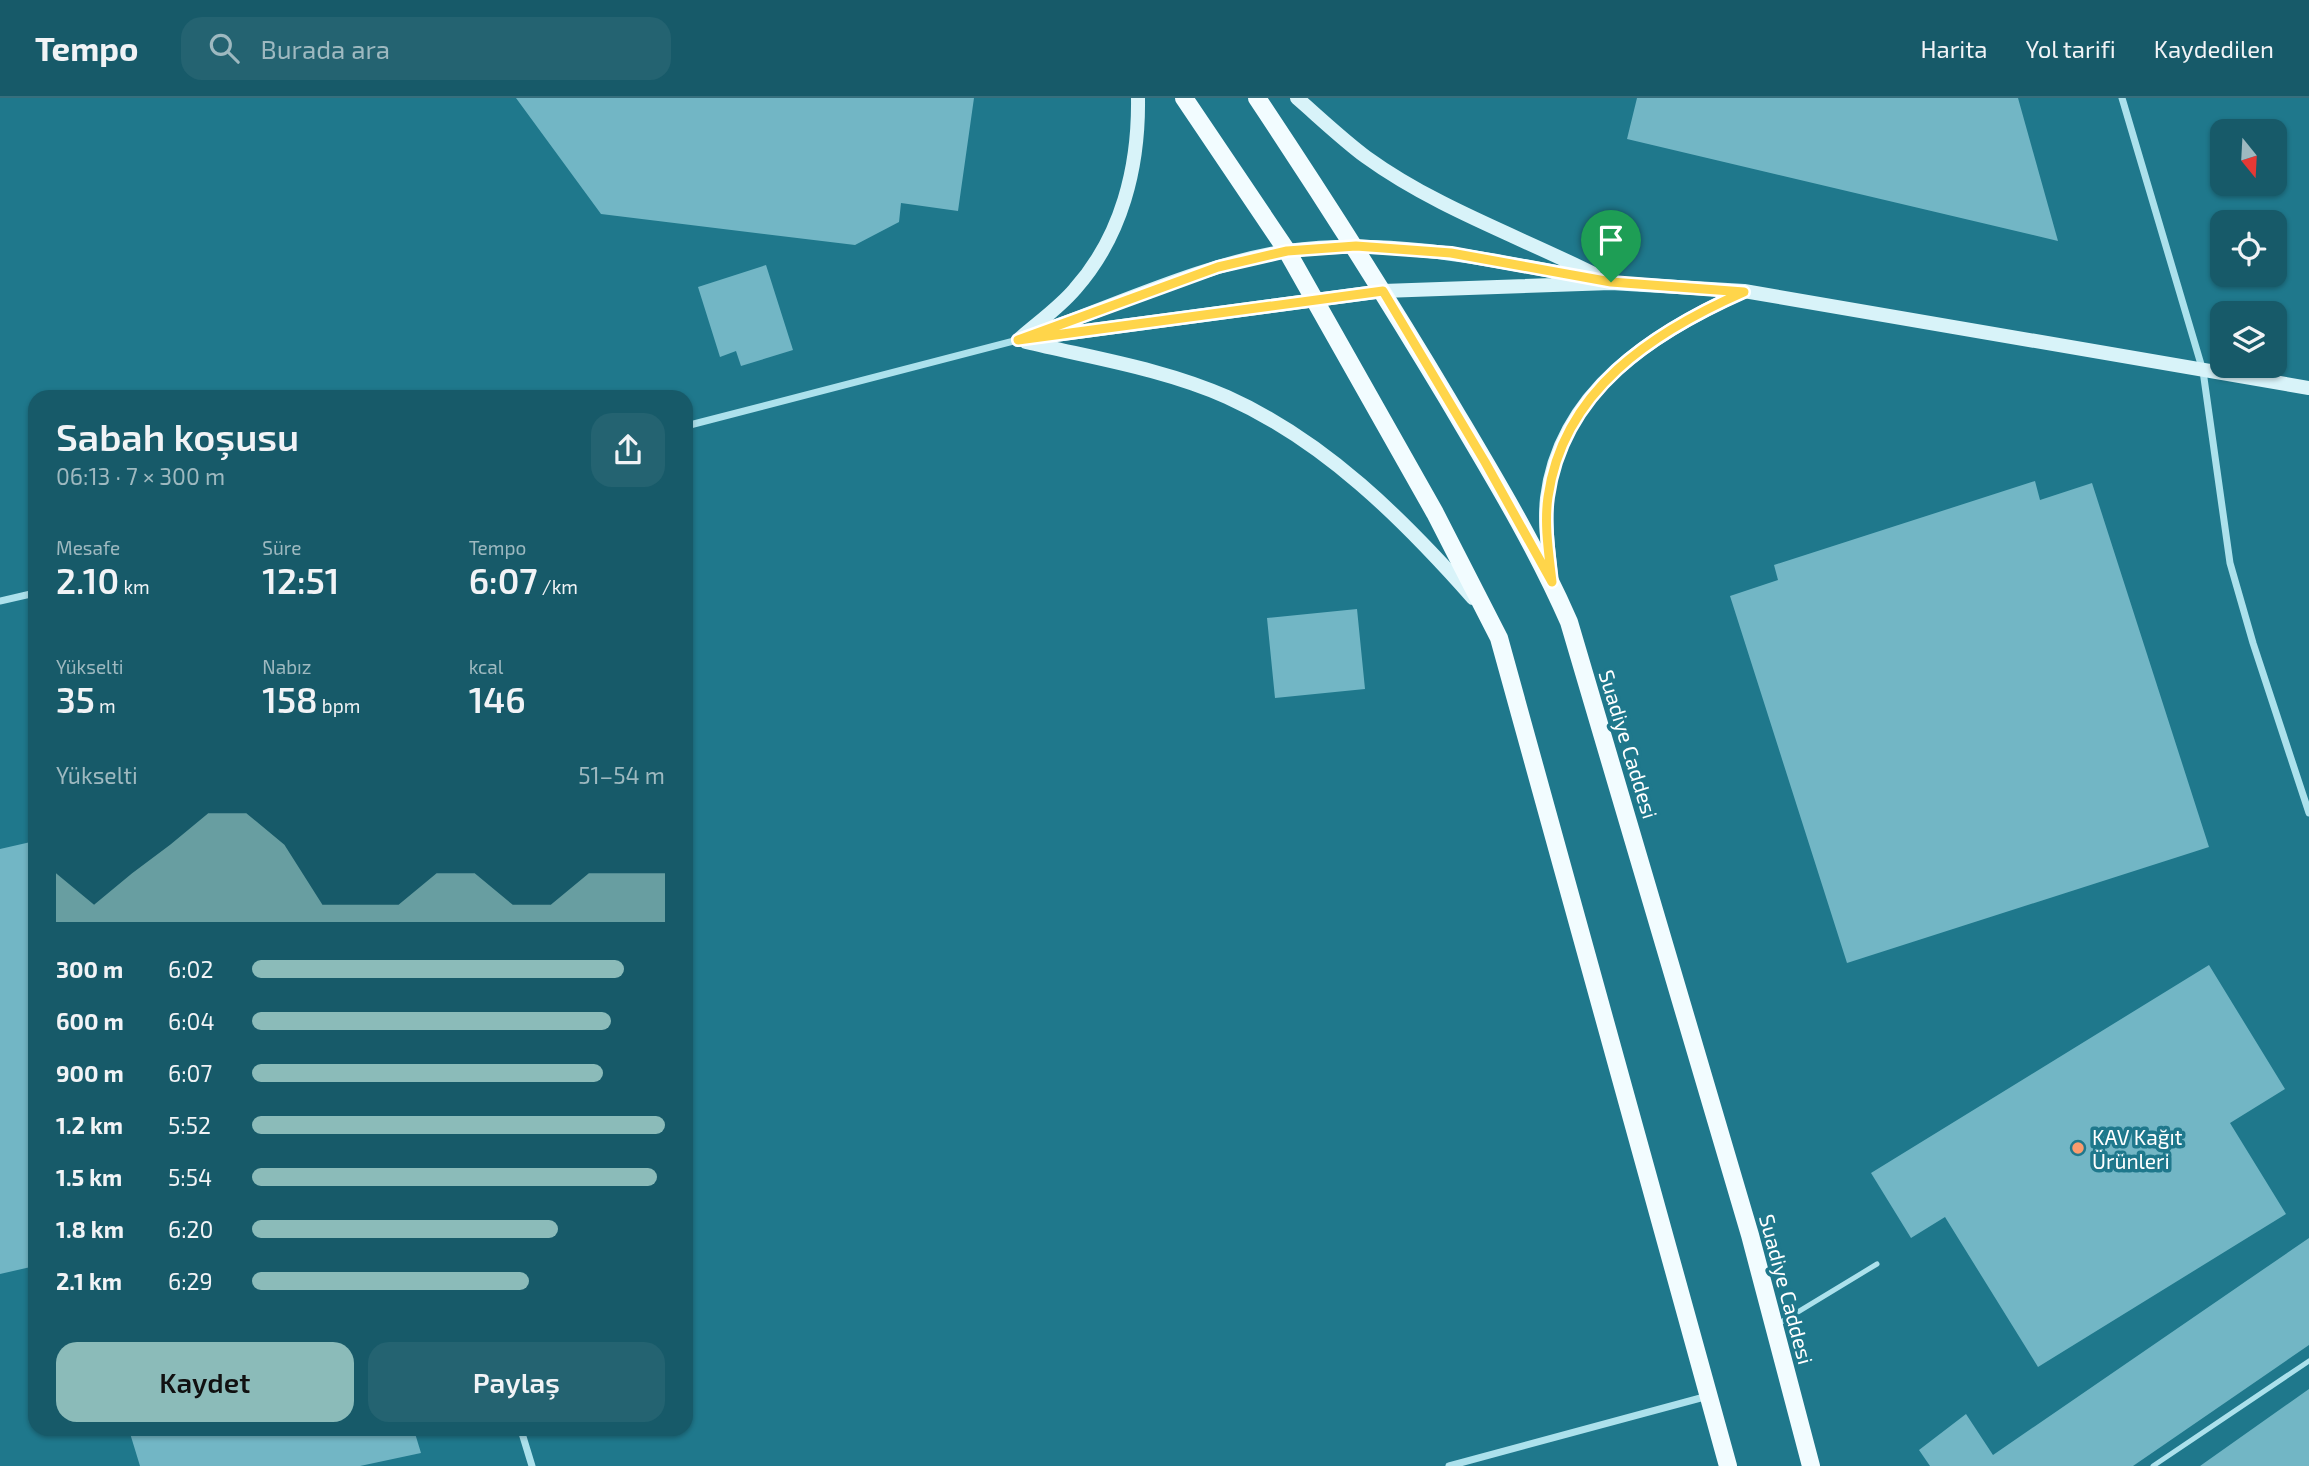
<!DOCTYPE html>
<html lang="tr">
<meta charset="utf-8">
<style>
:root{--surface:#175a69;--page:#246371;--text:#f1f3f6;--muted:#9eb9c0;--line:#366f7d;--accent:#8bbbb9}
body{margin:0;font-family:"Exo 2",sans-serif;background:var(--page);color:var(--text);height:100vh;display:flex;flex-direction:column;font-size:26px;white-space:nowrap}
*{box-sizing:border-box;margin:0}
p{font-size:23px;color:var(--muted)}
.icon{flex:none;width:38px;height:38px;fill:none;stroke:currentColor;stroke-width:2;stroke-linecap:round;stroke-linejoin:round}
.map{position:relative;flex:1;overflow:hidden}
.panel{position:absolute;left:28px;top:292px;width:665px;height:1046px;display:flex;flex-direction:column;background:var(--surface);border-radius:21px;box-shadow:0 2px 5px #0004}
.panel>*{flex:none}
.needle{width:46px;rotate:162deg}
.fabs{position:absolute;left:2210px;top:21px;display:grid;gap:14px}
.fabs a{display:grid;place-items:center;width:77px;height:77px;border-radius:14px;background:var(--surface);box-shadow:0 2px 5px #0004;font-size:35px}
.pin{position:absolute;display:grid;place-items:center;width:60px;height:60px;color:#fff;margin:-72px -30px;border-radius:50% 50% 50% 0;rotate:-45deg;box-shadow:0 0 7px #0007}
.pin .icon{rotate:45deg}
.round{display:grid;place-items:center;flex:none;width:74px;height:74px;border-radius:21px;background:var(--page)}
.summary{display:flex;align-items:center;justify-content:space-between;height:119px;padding:0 28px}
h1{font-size:38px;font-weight:600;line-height:52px}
.metrics{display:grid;grid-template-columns:repeat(3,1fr);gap:10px;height:119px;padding:7px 28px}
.metrics div{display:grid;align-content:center}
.metrics b{font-size:35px;font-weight:600}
.metrics small{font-size:19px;font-weight:400}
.metrics p{font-size:19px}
.chart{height:196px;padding:14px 28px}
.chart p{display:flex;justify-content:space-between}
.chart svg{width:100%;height:126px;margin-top:7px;fill:var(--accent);opacity:.7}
.button{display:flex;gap:14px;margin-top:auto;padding:14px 28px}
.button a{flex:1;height:80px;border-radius:21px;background:var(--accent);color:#111;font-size:28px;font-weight:600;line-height:80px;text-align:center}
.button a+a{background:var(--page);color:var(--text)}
ul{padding:0 28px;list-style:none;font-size:23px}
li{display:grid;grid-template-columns:112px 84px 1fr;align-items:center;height:52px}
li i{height:18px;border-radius:9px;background:var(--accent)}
header{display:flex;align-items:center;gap:42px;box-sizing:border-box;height:98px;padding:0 35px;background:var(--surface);border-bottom:2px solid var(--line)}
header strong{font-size:33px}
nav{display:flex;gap:38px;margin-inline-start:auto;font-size:24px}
.search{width:490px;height:63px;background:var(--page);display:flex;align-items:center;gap:18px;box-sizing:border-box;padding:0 24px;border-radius:21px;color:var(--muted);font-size:26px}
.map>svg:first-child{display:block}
</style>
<header>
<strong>Tempo</strong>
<div class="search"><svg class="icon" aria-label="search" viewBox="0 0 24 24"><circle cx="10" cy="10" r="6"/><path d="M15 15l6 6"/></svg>Burada ara</div>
<nav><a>Harita</a><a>Yol tarifi</a><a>Kaydedilen</a></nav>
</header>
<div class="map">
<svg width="2309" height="1368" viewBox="0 0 2309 1368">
<rect width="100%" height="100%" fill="#1f788c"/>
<path fill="#72b6c5" d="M516,0H974L958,113L901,105L899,124L855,147L601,116Z
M1637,0H2018L2058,143L1627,41Z
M766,167L793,252L741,268L736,253L720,259L698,189Z
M2035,383L2040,402L2092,385L2209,749L1847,865L1730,498L1778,482L1774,467Z
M1357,511L1365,591L1275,600L1267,520Z
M35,743V1168L0,1176V751Z
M2209,867L2285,991L2230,1025L2286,1116L2038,1269L1945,1119L1911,1140L1871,1075Z
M2309,1140V1247L2133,1368H1930L1919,1352L1966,1316L1993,1357Z
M2309,1291V1368H2200Z
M129,1332H414L421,1355L360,1368H140Z"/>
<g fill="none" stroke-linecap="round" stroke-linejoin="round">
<path stroke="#ace1ec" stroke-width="5" d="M1778,1226L1877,1166
M2153,1368L2309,1263"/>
<path stroke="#ace1ec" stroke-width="7" d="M2122,0L2203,273L2230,465L2253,545L2309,715
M686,328L1018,242
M0,503L35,495
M521,1332L532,1368
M1449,1368L1708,1298"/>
<path stroke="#d8f3f9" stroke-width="14" d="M1297,0C1320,20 1342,41 1366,59C1435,109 1518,138 1594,176
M1045,232C1124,204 1204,166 1287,153C1388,139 1489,161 1587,180
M1018,242L1383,193L1611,185L1744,193L2309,290
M1018,242C1037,225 1059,210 1075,191C1122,138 1139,69 1138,0
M1026,244C1093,260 1164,271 1227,299C1325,343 1403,421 1473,500
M1551,480C1549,454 1544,427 1547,400C1560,293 1653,235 1743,194"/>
<path stroke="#f2fcff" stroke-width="18" d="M1184,0L1287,153L1435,415L1499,540L1728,1368
M1257,0C1323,99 1386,198 1447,300C1490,373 1535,446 1569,524L1750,1137L1811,1368"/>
</g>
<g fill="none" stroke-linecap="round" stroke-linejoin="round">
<g stroke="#fff" stroke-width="14">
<path id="route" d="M1356,148L1451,155L1611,184L1744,194C1653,234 1563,292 1548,399C1544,427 1549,457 1552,484L1485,364L1383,193L1018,242L1218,169L1287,153Z"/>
</g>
<use href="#route" stroke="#ffd54a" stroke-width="9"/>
</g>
<circle fill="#fa9b6d" stroke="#1f788c" stroke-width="2.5" cx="2078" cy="1050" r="7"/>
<g text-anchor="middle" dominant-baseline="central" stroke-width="7" stroke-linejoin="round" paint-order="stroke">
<g font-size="21" fill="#fff" stroke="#1f788c">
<text transform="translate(1629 646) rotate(73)">Suadiye Caddesi</text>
<text transform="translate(1787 1191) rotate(75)">Suadiye Caddesi</text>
</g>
<g font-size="21" fill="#fff" stroke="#1f788c" text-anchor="start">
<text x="2092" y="1038">KAV Kağıt<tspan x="2092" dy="24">Ürünleri</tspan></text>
</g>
</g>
</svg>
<div class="fabs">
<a><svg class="needle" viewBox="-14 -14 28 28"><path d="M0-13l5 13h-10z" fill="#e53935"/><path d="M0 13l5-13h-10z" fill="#9eb9c0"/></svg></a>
<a><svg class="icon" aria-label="locate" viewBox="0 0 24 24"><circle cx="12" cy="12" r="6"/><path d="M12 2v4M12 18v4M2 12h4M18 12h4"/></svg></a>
<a><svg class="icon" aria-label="layers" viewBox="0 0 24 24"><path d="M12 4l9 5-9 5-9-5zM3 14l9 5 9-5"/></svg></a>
</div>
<div class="pin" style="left:1611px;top:184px;background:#1e9e55"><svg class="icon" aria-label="arrive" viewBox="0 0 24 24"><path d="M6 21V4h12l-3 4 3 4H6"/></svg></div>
<section class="panel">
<div class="summary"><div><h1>Sabah koşusu</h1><p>06:13 · 7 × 300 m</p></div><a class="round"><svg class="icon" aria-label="share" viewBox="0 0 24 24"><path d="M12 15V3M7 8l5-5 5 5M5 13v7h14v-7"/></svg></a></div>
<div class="metrics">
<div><p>Mesafe</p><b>2.10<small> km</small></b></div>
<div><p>Süre</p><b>12:51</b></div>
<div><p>Tempo</p><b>6:07<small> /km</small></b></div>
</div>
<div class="metrics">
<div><p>Yükselti</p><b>35<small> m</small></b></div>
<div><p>Nabız</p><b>158<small> bpm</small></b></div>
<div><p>kcal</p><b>146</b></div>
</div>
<div class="chart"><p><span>Yükselti</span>51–54 m</p>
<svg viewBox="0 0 160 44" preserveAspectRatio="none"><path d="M0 44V27L10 38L20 27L30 17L40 6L50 6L60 17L70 38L80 38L90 38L100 27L110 27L120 38L130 38L140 27L150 27L160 27V44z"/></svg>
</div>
<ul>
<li><b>300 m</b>6:02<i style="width:90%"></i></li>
<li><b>600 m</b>6:04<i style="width:87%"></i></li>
<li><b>900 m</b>6:07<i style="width:85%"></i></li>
<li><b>1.2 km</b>5:52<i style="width:100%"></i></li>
<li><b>1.5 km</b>5:54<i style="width:98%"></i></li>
<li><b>1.8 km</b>6:20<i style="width:74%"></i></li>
<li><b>2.1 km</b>6:29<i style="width:67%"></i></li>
</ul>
<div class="button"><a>Kaydet</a><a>Paylaş</a></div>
</section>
</div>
